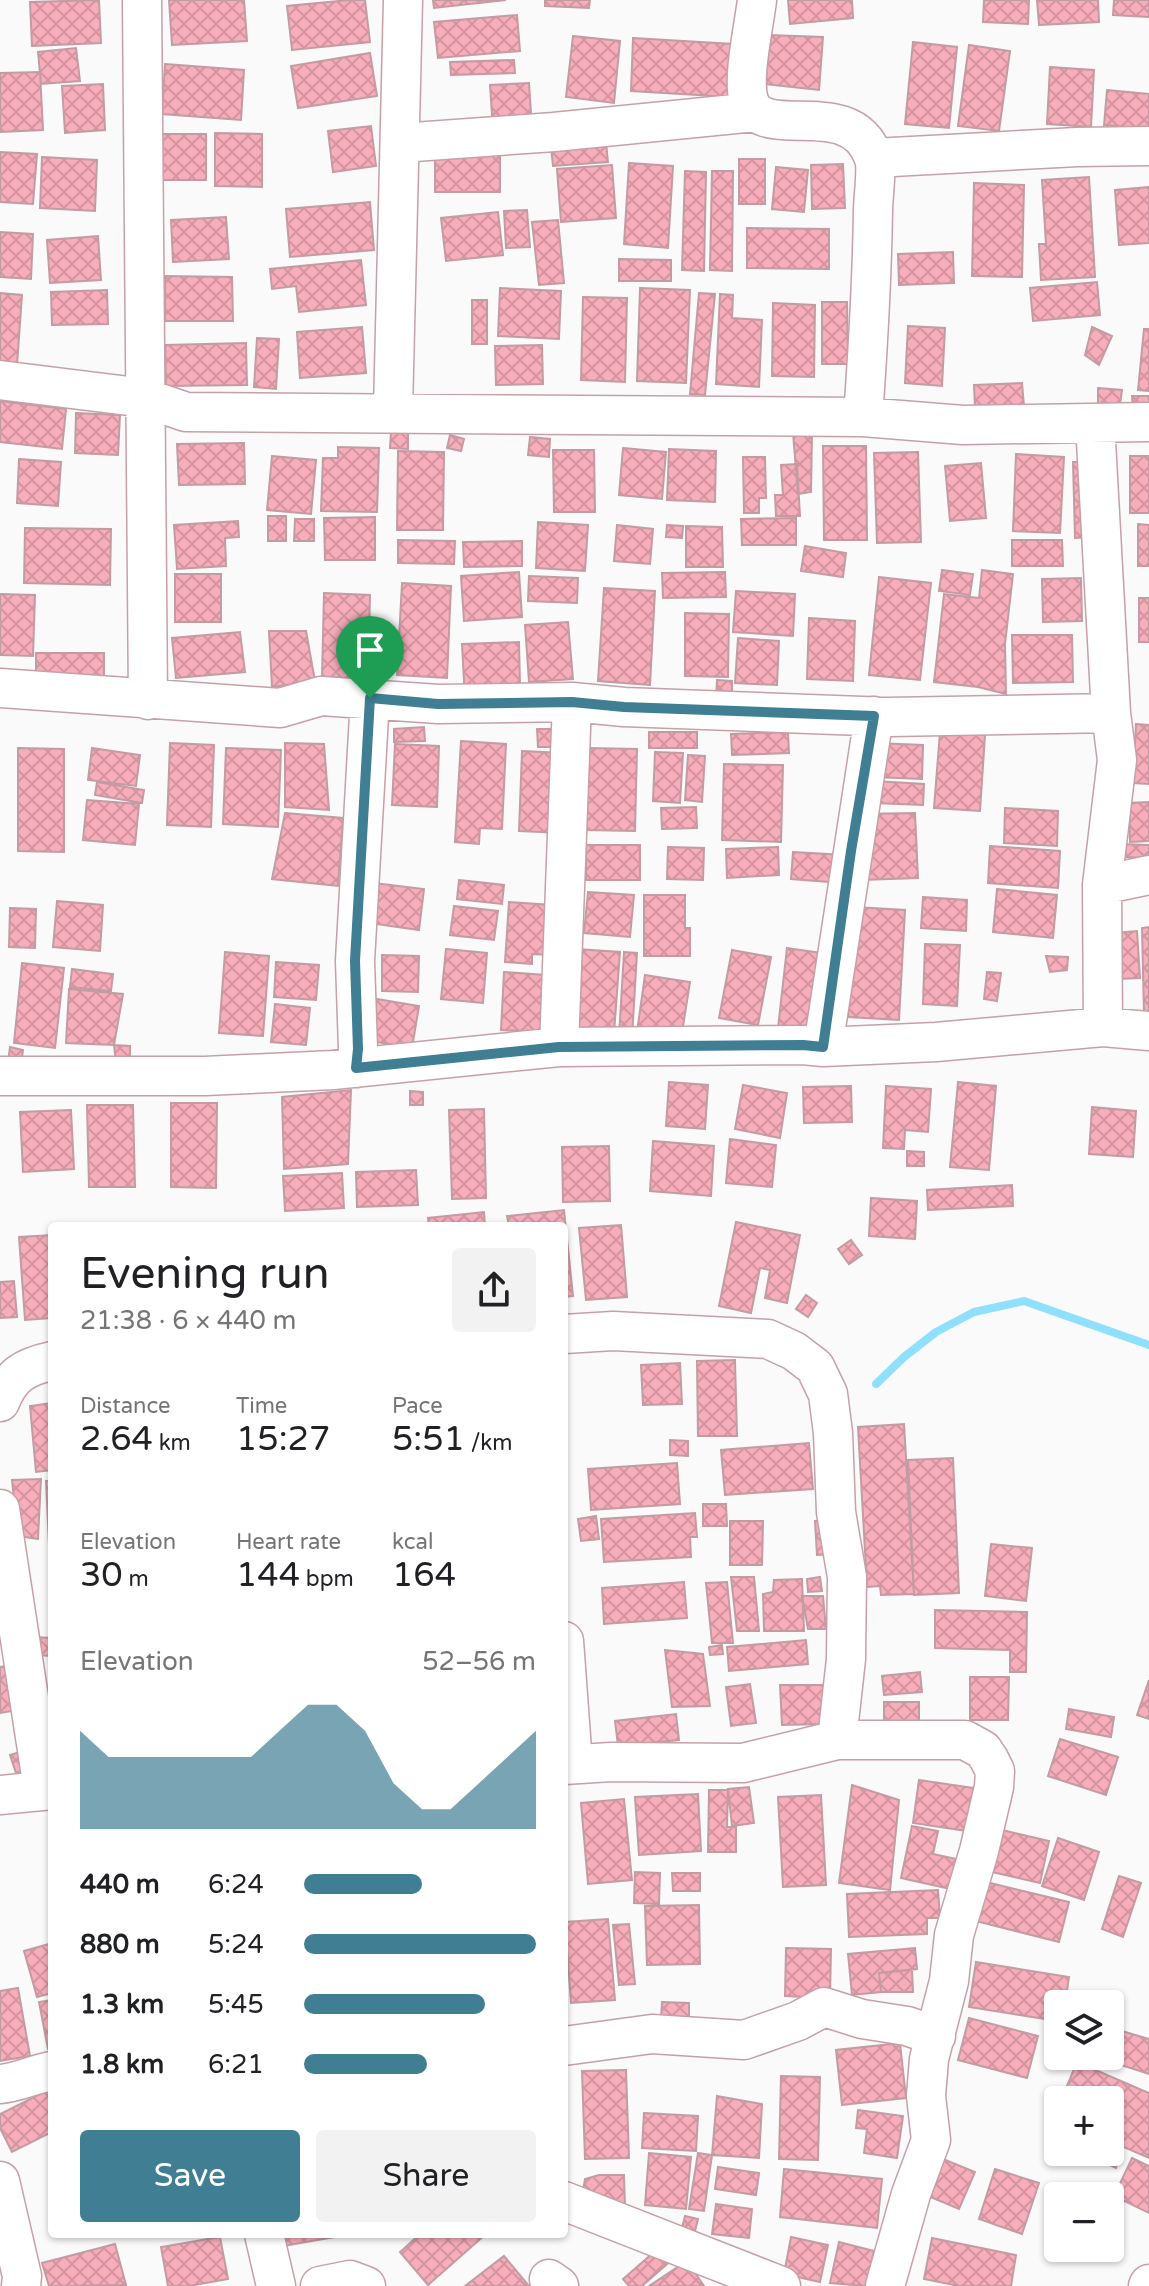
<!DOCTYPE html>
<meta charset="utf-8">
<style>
:root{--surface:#fff;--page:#f2f2f2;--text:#202124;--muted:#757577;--accent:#3f7e93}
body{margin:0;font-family:"Varela Round",sans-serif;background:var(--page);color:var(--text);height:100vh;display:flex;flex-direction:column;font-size:30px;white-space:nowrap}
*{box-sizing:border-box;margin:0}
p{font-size:26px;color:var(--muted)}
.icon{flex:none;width:44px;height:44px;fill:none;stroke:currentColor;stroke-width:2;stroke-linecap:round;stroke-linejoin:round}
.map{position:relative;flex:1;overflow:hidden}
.side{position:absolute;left:48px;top:1222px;width:520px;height:1016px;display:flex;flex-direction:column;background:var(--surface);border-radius:8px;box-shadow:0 2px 6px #0004}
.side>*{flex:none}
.tools{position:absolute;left:1044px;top:1990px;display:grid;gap:16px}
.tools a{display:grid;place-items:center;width:80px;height:80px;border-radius:8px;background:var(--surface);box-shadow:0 2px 6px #0004;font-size:40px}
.pin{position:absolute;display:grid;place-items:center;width:68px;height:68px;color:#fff;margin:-82px -34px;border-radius:50% 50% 50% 0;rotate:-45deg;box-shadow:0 0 8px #0007}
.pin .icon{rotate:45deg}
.round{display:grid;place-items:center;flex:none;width:84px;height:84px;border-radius:8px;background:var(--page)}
.headline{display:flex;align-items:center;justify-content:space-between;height:136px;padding:0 32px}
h1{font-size:44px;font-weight:600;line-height:60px}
.metrics{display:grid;grid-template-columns:repeat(3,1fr);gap:12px;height:136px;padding:8px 32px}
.metrics div{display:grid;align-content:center}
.metrics b{font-size:34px;font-weight:600}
.metrics small{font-size:22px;font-weight:400}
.metrics p{font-size:22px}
.chart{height:224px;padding:16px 32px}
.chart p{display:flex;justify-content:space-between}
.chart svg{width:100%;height:144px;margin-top:8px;fill:var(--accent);opacity:.7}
.primary-button{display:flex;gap:16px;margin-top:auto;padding:16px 32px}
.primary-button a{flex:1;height:92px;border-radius:8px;background:var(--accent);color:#fff;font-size:32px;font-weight:600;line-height:92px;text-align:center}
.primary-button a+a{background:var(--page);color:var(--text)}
ul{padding:0 32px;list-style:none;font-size:26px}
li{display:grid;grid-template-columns:128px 96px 1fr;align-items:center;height:60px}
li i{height:20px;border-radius:10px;background:var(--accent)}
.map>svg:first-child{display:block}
</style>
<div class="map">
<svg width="1149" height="2286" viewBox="0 0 1149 2286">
<defs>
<pattern id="building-cross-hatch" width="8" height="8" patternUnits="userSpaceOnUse" patternTransform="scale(2)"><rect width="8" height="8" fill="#f8adbb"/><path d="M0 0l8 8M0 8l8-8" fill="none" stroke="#d494a0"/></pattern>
</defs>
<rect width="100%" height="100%" fill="#fafafa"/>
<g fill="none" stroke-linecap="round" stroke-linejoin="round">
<path stroke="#8ee0fc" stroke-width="8" d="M876,1384L904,1357L936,1332L974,1312L1024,1301L1149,1345"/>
</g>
<path fill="url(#building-cross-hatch)" stroke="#c29ca2" stroke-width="2" d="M99,0L101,43L32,46L30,2Z
M169,0H244L247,41L172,45Z
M349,0H365L370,42L292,50L287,6Z
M433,0H506L434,8Z
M545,0H590L589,8L545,6Z
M788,0H852L853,18L790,24Z
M984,0H1029L1028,24L983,22Z
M1037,0H1098L1099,22L1039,25Z
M1114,0H1149V17L1113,15Z
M517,15L520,51L438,58L434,22Z
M768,35L823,37L819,90L756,83Z
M573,36L620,41L614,103L566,97Z
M633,38L733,44L730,97L631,91Z
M913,42L957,47L949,128L905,124Z
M969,45L1010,51L999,131L958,126Z
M76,48L80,81L41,84L38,52Z
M370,53L377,96L298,108L291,66Z
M514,60L515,73L451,75L450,62Z
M165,64L244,70L241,120L162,114Z
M1050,67L1094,70L1091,127L1047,124Z
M40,72L43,130L0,132V73Z
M529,83L532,128L493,130L490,85Z
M103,84L105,130L65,133L62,86Z
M1107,90L1149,94V129L1104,125Z
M371,126L376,166L333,172L328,131Z
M215,133L262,134V187L215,186Z
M157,134H206V180H157Z
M606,142L608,162L553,166L551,147Z
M435,151L500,152V192H435Z
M0,152L37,154L33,204L0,202Z
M42,157L97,160L95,211L40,208Z
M739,159H765V204H739Z
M629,163L673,166L668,248L624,244Z
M843,164L845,208L812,209L811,165Z
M612,165L616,218L561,222L557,169Z
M776,167L808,170L804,212L772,209Z
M685,171L706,172L704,271L682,270Z
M712,171H733L732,271L710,270Z
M1089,177L1095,277L1041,280L1039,244H1046L1042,180Z
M974,183L1024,185L1022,277L972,276Z
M1149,187V243L1119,245L1115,190Z
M370,202L374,250L290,257L286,209Z
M527,210L530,247L506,248L504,211Z
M498,212L503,255L446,261L441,218Z
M226,217L229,259L173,262L171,220Z
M558,220L564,283L539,285L532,222Z
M747,228L829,229V269L747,268Z
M0,232L33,234L31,279L0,277Z
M98,236L101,280L50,283L47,240Z
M953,252L954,283L899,285L898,254Z
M619,259L671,260V281H619Z
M361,260L366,305L299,312L296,286L272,289L270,269Z
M165,276L232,277L233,321H165Z
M1097,282L1100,315L1033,321L1030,288Z
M500,288L561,291L559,339L498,336Z
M640,288L690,290L686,383L637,381Z
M107,290L108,324L52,325L51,292Z
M0,293L22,295L17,365L0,364Z
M699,293L715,294L705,395L690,394Z
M720,294L733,295L732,318L762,320L759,387L716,384Z
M583,297L627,298L625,382L581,380Z
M472,300H487V344H472Z
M822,302H847L848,364H822Z
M773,303L815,305L814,377L772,376Z
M908,326L945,328L942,386L905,383Z
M362,327L366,373L300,378L297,332Z
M1092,327L1112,336L1099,365L1085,355Z
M1144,329H1149V391L1138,390Z
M257,338L279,339L276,389L254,387Z
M246,343L247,385L166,386L165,345Z
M542,345L543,384L496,385L495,346Z
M1022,383L1024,406L975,409L974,385Z
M1098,388L1122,390L1120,405H1098Z
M1132,396H1149V409L1133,410Z
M0,401L66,409L62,449L0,442Z
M76,413L120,415L118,455L75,453Z
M391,432H408V449L390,448Z
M793,433L812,434L811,492L798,494Z
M450,435L464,439L461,451L447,448Z
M530,437L550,439L549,457L528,455Z
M244,443L245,484L179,485L177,444Z
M823,446H866L867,540H824Z
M338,447L379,448L377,512L321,511L323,458H338Z
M623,448L666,452L662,499L619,495Z
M669,449L716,451L715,502L667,500Z
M553,450H594L595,512H554Z
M398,451L444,452L443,530H397Z
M918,452L921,542L877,543L874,453Z
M1016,454L1064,457L1060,533L1013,531Z
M272,456L316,460L311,514L267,510Z
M1130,456H1149V513H1130Z
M743,457H765L766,498H759V513H744Z
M19,459L61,462L58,506L17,503Z
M1073,462H1087L1089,537L1075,538Z
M981,463L986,518L950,521L945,466Z
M797,464L800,516H776L775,495H783L781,465Z
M268,516H286V541H268Z
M375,517V560H325L324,518Z
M796,518V545H742L741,519Z
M295,519H314V541H294Z
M238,521L239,537L225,538L226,566L177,569L174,525Z
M538,522L588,525L585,571L536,568Z
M1138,524L1149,525V566H1138Z
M617,525L653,529L650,564L614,561Z
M667,525L683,526L682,538L666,537Z
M686,526L722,527L723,567H686Z
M25,528L111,529L110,585L24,583Z
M398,540L455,541L454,564L398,563Z
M1012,540H1062L1063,566H1012Z
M522,541V566L464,567L463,542Z
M805,546L846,553L843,577L801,571Z
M942,570L973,574L970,595L939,591Z
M982,570L1013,574L1005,644L1006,694L978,687L934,682L944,594L979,598Z
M519,572L522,617L464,621L461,576Z
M725,572L726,597L663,598L662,573Z
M175,574H221V622H175Z
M529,576L578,578L577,603L528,601Z
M879,577L931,583L920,680L869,675Z
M1081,578L1082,621L1043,622L1042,579Z
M402,583L451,586L447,678L397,675Z
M604,588L655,591L650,685L598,681Z
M736,591L795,594L793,636L733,632Z
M324,593L370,595L368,679L322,677Z
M0,594L35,595L33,656L0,655Z
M1139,598H1149V642H1139Z
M685,613L729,614L728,677L685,676Z
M809,618L855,621L853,681L807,679Z
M568,622L573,679L529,682L525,625Z
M269,631H306L315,681L272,687Z
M240,632L245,672L176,678L172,638Z
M1012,635H1072L1073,682L1013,683Z
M738,638L779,641L777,685L735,683Z
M519,642L520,684L465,700L462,644Z
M36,653H104V677H36Z
M717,680L732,681V702L716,701Z
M1136,724L1149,725V784L1133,783Z
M424,727L425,741L394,742V729Z
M537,729H560L561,747H538Z
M649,732H697V748H649Z
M788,732L789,753L732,755L731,734Z
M940,732L985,735L980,811L934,808Z
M461,741L506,744L502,829L480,828L479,844L455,842Z
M170,743L214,745L211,827L167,825Z
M285,743L324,744L329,810L285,807Z
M875,743L923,745L922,779L874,777Z
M395,744L439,746L437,807L392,805Z
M18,748L64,749V852L18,851Z
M92,748L140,755L136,786L88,780Z
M226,748L281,750L278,827L223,824Z
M588,748L637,749L635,831L586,830Z
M522,751L565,753L562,833L519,831Z
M655,752L683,753L680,803L653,801Z
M688,755L705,756L702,802L685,800Z
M724,764L783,765L781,842L722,840Z
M874,781L924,784L923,805L874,803Z
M97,782L144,790L142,803L95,795Z
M87,800L139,804L135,845L83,840Z
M1149,802V841L1130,842L1129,803Z
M696,807L697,828L662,829L661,808Z
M1005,808L1058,811L1057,846L1004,843Z
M285,813L343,818L338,886L272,879Z
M915,813L918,878L862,880L860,814Z
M1121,844L1149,845V858L1121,857Z
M586,845H640V880H586Z
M990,846L1060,851L1058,888L988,883Z
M668,847L704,848L703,880L667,879Z
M778,847L779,875L727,878L726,849Z
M793,852L844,855L842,883L791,879Z
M459,880L504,885L502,904L457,899Z
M374,883L424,889L419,930L369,923Z
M997,889L1057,895L1053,938L993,932Z
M588,892L634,895L630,937L584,933Z
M644,895H685V928H690V956H644Z
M923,897L967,900L966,931L921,928Z
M57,901L103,905L100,951L53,947Z
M509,902L552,905L549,955L532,954V964L505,962Z
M454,906L498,911L494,940L450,935Z
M855,907L905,910L899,1020L848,1017Z
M10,908L36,909L35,948L9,947Z
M1149,927V1012L1144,1013L1142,928Z
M1137,931L1140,978L1118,979L1115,933Z
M925,944L960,945L957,1006L923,1004Z
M787,948L829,954L820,1033L778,1028Z
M446,949L487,953L483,1003L441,999Z
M577,949L620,952L614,1033L571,1030Z
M732,950L771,957L758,1025L719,1018Z
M225,952L269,956L263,1036L219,1033Z
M624,952L637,953L632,1038L619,1037Z
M382,955L419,956L418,992L382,991Z
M1046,956L1068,957L1067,970L1050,972Z
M276,962L319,965L316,1000L274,997Z
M22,963L64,968L55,1048L14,1043Z
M72,969L113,974L111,991L70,987Z
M504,972L546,975L542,1032L501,1030Z
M987,972L1001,973L997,1001L984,999Z
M645,975L690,982L681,1039L637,1032Z
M69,989L123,994L114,1045L66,1043Z
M377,999L419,1006L412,1048L370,1041Z
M275,1004L310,1008L306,1045L271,1042Z
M114,1045L130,1046V1064L116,1062Z
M10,1047L23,1050L21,1065L8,1063Z
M669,1082L708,1085L705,1129L666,1126Z
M958,1082L996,1086L989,1170L950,1167Z
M743,1085L787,1093L780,1138L735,1129Z
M851,1086L852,1122L804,1123L803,1087Z
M886,1086L931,1089L928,1132L905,1130L904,1149L883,1148Z
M351,1090L348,1164L284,1169L282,1097Z
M410,1091L423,1092V1105H410Z
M171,1103H217L216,1188L171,1187Z
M87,1105H133L135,1187H89Z
M1092,1107L1136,1111L1133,1157L1089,1154Z
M484,1109L486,1198L452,1199L449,1110Z
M71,1110L74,1169L23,1172L20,1112Z
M730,1139L776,1145L772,1187L726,1183Z
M653,1141L714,1146L711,1196L650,1191Z
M609,1146L610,1201L563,1202L562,1147Z
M907,1151L924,1152V1166H907Z
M416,1170L418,1205L357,1207L356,1172Z
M342,1173L344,1208L285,1211L283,1176Z
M1012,1185L1013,1206L928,1210L927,1190Z
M871,1198L917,1201L915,1239L869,1236Z
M564,1210L573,1296L564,1297V1226H509L507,1216Z
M484,1212L485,1226H429L428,1218Z
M736,1222L800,1235L787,1303L765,1298L770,1270L760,1268L751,1313L719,1306Z
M621,1225L627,1297L586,1300L579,1228Z
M52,1235V1318L25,1320L19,1237Z
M851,1240L862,1255L849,1264L838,1249Z
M14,1281L17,1317L0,1318V1282Z
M806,1295L817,1303L808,1317L796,1309Z
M735,1360L737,1436H698L697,1361Z
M680,1363L682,1404L643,1405L641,1365Z
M52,1403V1470L36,1472L30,1406Z
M904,1424L914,1594L881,1595L880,1586L867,1587L858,1427Z
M670,1440L688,1441V1456L670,1455Z
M809,1443L813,1489L725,1495L721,1450Z
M953,1458L959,1593L914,1595L908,1460Z
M677,1463L680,1504L591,1510L588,1469Z
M41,1479L38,1539L18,1536L12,1480Z
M46,1481H52V1545H49Z
M703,1504H726L727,1526H703Z
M695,1513L697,1537H690L691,1557L604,1562L601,1519Z
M596,1516L599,1539L581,1541L578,1519Z
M832,1520L834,1554L817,1555L815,1521Z
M730,1521H763L762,1565H730Z
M991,1544L1032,1548L1026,1601L985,1596Z
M731,1577H754L759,1631H737Z
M820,1577L822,1591L808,1592L807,1579Z
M802,1579L804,1631H764L763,1594L773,1592L774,1580Z
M684,1582L687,1618L604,1624L602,1588Z
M727,1582L733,1643H712L706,1583Z
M802,1596H823L826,1629H808Z
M935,1610L1027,1612L1026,1672H1010V1650L935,1648Z
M33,1637L52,1638V1656L34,1655Z
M806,1640L808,1664L729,1671L727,1647Z
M722,1645L723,1654L710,1655L709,1647Z
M665,1650L703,1654L710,1706L672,1707Z
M13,1664L23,1709L0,1713V1667Z
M920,1672L922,1692L884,1695L882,1676Z
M970,1677H1009L1008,1720H970Z
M1149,1680V1719L1137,1715Z
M750,1684L756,1723L731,1726L726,1687Z
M780,1685H825L826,1724L782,1725Z
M884,1702H919V1731H884Z
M1069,1709L1114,1717L1111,1737L1066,1729Z
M676,1714L679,1740L618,1746L615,1721Z
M1060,1739L1118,1757L1106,1795L1048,1776Z
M24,1751L30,1769L16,1773L10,1755Z
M919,1780L974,1788L967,1831L913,1823Z
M852,1785L899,1800L890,1890L839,1883Z
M749,1787L754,1823L732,1826L728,1789Z
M709,1790H728L727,1827H736V1852H708Z
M698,1794L701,1851L639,1855L635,1797Z
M821,1795L826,1885L783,1887L778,1797Z
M624,1799L632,1880L588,1884L581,1803Z
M912,1826L938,1831L933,1854L961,1860L955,1890L901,1878Z
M1002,1830L1049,1841L1040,1883L992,1872Z
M1058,1838L1099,1852L1084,1900L1042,1886Z
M635,1872L660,1873L659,1904L634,1903Z
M672,1873H700V1891H673Z
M1119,1876L1141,1883L1123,1937L1102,1929Z
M986,1882L1069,1902L1059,1942L976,1921Z
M938,1890L940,1918H927V1934L849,1937L847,1894Z
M699,1905L700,1964L647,1965L645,1906Z
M608,1919L615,2000L571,2003L565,1922Z
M629,1924L635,1984L619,1985L613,1925Z
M52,1943V1993L37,1997L24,1951Z
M786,1948L831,1949L830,1998L785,1996Z
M915,1948L917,1969L879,1973L881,1992L852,1995L848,1954Z
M976,1962L1069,1977L1065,2004H1058V2021L969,2007Z
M912,1970L913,1992H881L879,1973Z
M18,1988L30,2056L0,2061V1991Z
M52,2000V2048L48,2049L39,2002Z
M662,2002L689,2003V2020L661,2019Z
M969,2018L1038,2036L1027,2078L958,2060Z
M1122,2031L1149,2039V2074L1112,2062Z
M900,2043L906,2098L842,2105L836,2050Z
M1077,2062L1149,2093V2158L1110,2141V2100H1061Z
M626,2070L629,2158L585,2159L582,2071Z
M781,2076L820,2077L818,2160L779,2159Z
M52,2088V2132L12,2152L0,2128V2114Z
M717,2096L762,2104L759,2158L712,2155Z
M858,2110L903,2116L897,2158L864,2153L867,2129L856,2128Z
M644,2113L698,2116L696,2151L642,2148Z
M1110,2150L1119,2156L1116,2168L1104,2162Z
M649,2153L691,2157L686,2209L645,2205Z
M698,2153L712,2155L704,2211L689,2209Z
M1132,2158L1149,2166V2213L1114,2196Z
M943,2159L975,2172L959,2209L928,2196Z
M718,2167L759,2173L756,2195L715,2189Z
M784,2169L882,2179L877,2228L780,2217Z
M995,2169L1039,2183L1022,2234L979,2219Z
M599,2175H624L625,2208L581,2202L585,2179Z
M716,2204L752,2209L749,2238L712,2234Z
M685,2216L698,2219L694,2235L681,2232Z
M281,2234H352L283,2246Z
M420,2234H486L428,2285L400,2252Z
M220,2237L228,2279L189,2286H168L161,2247Z
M791,2237L828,2245L820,2282L784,2274Z
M932,2238L1016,2255L1011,2286H959L924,2279Z
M839,2242L874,2251L866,2286L830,2283Z
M115,2244L126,2285L49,2286L42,2263Z
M661,2246L673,2259L642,2286H629L623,2279Z
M504,2256L529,2286H465Z
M687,2261L704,2286H649Z"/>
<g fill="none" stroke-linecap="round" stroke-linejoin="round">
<g stroke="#c6a0a7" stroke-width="41">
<path id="minor" d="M142,0L148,700
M757,0C754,26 743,73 748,97C758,147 849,91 873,156C878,167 873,197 873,210C872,279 868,348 863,417
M400,143L554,132L755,112
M874,158L1077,147L1149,146
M0,380L145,398L186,412L863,417L963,425L1149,422
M393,411L403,0
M1095,423L1111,713L1117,760L1102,885L1103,1027
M0,688L280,708L321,696L438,704L572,702L624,707L889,717L1111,713
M874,716L823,1047L936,1042L1103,1027L1149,1031
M1102,885L1149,875
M559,1047L572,702
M356,1068L358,1049L355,961L370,698
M0,1076H205L333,1070L559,1047L803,1045L823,1047
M564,1334L613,1331L768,1339L794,1351L815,1367L828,1394L833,1433L836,1512L847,1577L846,1659L837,1740
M0,1402C11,1375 24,1367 52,1361
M0,1509L43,1789
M564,1641L573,1764
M564,1765L611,1762L743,1763L837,1740H965L983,1750L989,1759L995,1771L994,1787L979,1851L954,1935L949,1981L929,2059L926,2096L931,2140L911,2194L885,2286
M0,1795L52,1790
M564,2046L652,2034L744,2040L798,2021L824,2007L862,2019L907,2026L936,2036
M0,2084C17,2083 34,2074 52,2071
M0,2181L22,2276L21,2286
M564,2201L781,2286
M264,2234L276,2286
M549,2279L559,2286
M320,2286L350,2280L366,2286
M1148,2286L1149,2284"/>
</g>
<use href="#minor" stroke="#fff" stroke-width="38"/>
</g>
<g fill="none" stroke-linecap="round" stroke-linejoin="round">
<g stroke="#fff" stroke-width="16">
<path id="route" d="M370,698L438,704L572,702L624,707L874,716L851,851L823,1047L803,1045L559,1047L356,1068L358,1049L355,961Z"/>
</g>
<use href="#route" stroke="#3f7e93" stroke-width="10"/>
</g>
</svg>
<div class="tools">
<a><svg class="icon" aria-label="layers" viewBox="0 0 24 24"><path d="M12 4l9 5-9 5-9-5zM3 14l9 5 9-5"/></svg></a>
<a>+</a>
<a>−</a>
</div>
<div class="pin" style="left:370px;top:698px;background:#1e9e55"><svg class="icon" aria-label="arrive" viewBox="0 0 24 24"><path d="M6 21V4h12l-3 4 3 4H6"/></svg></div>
<section class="side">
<div class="headline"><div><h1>Evening run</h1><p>21:38 · 6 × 440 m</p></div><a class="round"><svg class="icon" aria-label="share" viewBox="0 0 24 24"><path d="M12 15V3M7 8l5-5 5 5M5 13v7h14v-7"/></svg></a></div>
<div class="metrics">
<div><p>Distance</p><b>2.64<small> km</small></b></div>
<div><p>Time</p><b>15:27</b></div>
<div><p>Pace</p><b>5:51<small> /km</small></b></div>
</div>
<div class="metrics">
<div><p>Elevation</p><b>30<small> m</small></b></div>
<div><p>Heart rate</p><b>144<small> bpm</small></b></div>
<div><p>kcal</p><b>164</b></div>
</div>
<div class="chart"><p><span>Elevation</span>52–56 m</p>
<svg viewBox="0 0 160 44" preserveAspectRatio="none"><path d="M0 44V14L10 22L20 22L30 22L40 22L50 22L60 22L70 14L80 6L90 6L100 14L110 30L120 38L130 38L140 30L150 22L160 14V44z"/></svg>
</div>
<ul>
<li><b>440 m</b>6:24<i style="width:51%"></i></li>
<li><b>880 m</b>5:24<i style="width:100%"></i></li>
<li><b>1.3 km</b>5:45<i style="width:78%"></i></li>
<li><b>1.8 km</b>6:21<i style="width:53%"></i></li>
</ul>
<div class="primary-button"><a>Save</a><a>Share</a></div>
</section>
</div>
